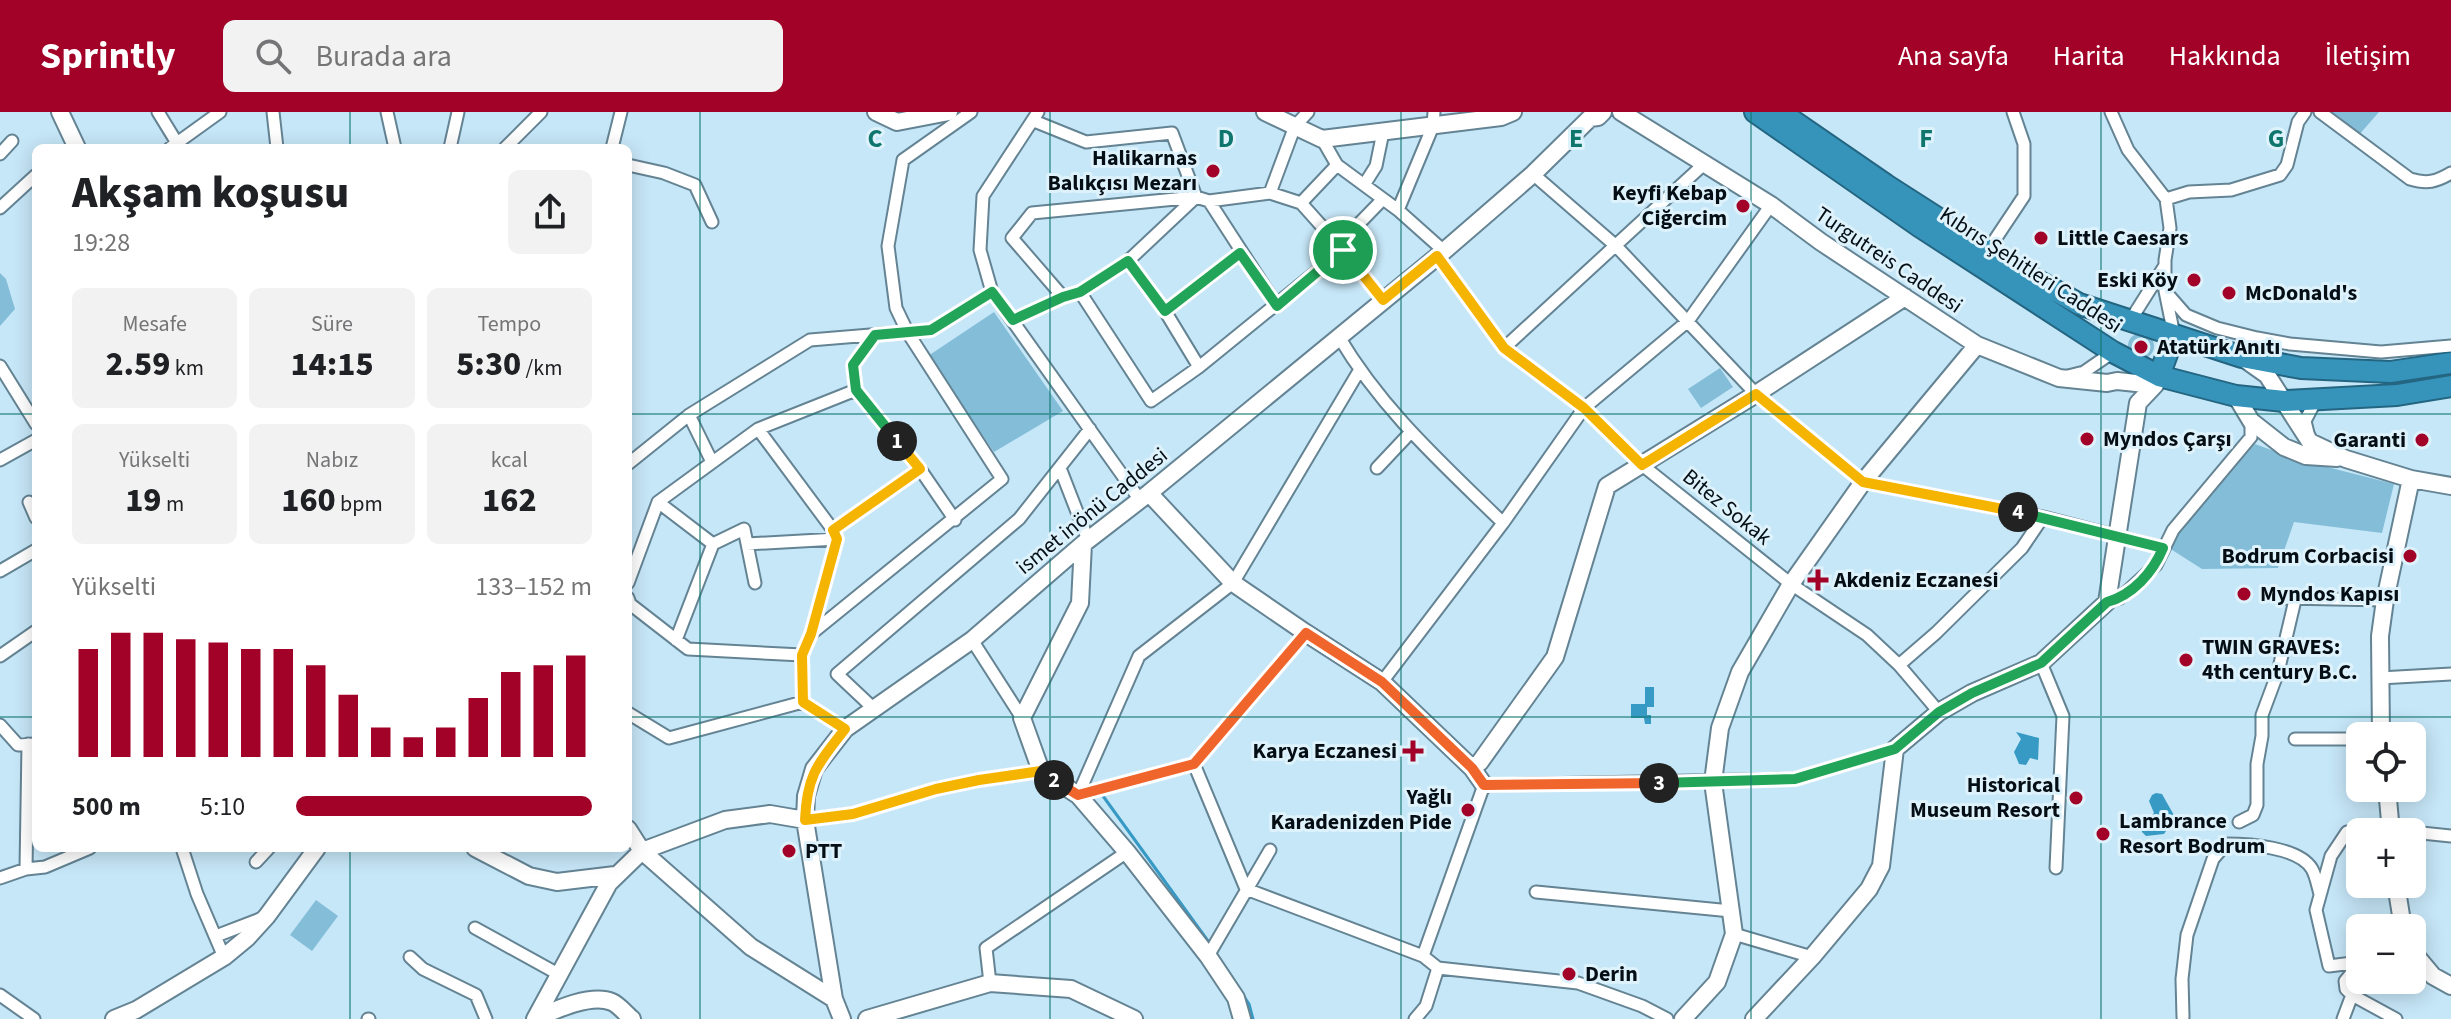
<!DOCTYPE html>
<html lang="tr">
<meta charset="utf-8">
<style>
:root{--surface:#fff;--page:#f2f2f2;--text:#202124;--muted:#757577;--accent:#a20228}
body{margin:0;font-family:"Source Sans 3",sans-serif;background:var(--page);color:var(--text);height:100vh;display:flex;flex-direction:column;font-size:30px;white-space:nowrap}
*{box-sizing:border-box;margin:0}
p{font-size:26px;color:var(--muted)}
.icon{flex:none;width:44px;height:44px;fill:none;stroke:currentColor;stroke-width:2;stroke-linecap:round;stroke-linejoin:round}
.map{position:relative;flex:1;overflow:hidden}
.side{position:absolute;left:32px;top:32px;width:600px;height:708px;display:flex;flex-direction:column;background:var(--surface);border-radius:12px;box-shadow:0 4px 20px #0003}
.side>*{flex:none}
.buttons{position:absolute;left:2346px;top:610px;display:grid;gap:16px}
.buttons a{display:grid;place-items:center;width:80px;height:80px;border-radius:12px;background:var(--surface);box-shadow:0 4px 20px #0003;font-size:40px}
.pin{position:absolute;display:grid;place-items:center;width:68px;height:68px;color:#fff;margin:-34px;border:4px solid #fff;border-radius:50%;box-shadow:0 2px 8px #0007}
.km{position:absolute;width:40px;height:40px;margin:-20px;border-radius:50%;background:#222;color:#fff;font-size:22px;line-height:40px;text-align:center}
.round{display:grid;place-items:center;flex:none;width:84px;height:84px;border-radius:12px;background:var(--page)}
.head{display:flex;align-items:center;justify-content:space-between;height:136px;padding:0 40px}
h1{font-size:44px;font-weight:800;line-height:60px}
.figures{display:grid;grid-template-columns:repeat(3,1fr);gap:12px;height:136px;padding:8px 40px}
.figures div{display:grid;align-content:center;border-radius:12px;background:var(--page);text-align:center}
.figures b{font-size:34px;font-weight:800}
.figures small{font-size:22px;font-weight:400}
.figures p{font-size:22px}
.chart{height:224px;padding:16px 40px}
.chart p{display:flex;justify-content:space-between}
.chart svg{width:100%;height:144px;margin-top:8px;stroke:var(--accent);stroke-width:6}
ul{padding:0 40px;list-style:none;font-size:26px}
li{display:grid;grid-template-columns:128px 96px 1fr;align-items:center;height:60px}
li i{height:20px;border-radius:10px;background:var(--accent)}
header{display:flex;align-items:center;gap:48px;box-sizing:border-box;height:112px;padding:0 40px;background:var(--accent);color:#fff}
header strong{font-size:38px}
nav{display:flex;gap:44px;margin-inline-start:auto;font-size:28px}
.search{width:560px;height:72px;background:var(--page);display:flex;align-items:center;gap:20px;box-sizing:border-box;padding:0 28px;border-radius:12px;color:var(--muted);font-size:30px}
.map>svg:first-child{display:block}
</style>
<header>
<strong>Sprintly</strong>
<div class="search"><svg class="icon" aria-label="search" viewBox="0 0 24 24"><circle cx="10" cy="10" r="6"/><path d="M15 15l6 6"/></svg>Burada ara</div>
<nav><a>Ana sayfa</a><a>Harita</a><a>Hakkında</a><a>İletişim</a></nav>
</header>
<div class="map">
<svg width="2451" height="907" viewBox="0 0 2451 907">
<rect width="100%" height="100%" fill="#c6e7f8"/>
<path fill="#84bdd8" d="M2324,0H2379L2351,32Z
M0,161L6,167L15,197L0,214Z
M994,200L1063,299L994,340L928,244Z
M2128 234a13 13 0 1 1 26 0a13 13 0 1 1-26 0Z
M1720,256L1733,275L1701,296L1688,277Z
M2255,332L2296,347L2394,372L2382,421L2294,410L2278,456L2202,457L2169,436L2176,419Z
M316,788L338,804L312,839L290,823Z"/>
<path fill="#379ac4" d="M1645,575H1654V595H1647V603H1651V612H1645L1644,606H1631V592H1645Z
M2016,620L2039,626L2038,648L2030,646L2026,653L2019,652L2014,640L2021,627Z
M2156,681L2162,682L2175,705L2164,722L2146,724L2142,720C2141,710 2148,708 2154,701L2149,689L2152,683Z"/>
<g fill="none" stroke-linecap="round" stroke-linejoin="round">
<path stroke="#379ac4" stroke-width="3" d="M1103,684L1208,829
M1217,843L1235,870
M1241,880L1249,892L1253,907"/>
<g stroke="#648393" stroke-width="15">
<path id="street" d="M158,0L177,31
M273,0L277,36
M387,0L395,36
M1038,0L983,84L980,138L992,180L1140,388
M2111,0L2128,38L2166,87L2170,116L2165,148V179L2174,223
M2320,0L2410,67C2427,72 2436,70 2451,61
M1034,9L1086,30L1172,21L1196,85L1032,101L1012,126L1063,185
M1322,27L1337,53L1398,98L1444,139
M170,36L220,0
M450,36L458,0
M505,36L541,0
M612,36L621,0
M0,42L12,29
M628,53L664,61L695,73L712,110
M1533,62L1616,134L1756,282L1863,370L2043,405L2163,436
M1364,73L1376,54L1383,20
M1270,81L1295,14L1308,0
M2166,87L2189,80L2231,78L2280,63L2287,53L2298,10L2305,0
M1209,89L1277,194
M1301,91L1337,53
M0,96L36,63
M1398,98L1433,14L1434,0
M1988,138L2024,84V32L2013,0
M1437,144L1504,236L1584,296L1642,353L1791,472L1867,523L1899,553L1939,600
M1128,149L1165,199L1199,255
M2165,179L2186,203L2217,216L2257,226L2290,232L2381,240L2451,234
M1080,180L1151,289L1199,255L1343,138L1346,125L1383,87
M1165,199L1240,141
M1013,208L1063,185L1080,180L1128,149L1196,85L1209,89L1270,81L1301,91L1343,138L1383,188
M2130,209L2164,155
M1339,225C1383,299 1442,351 1503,411
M1504,236L1704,52
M0,254L36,312
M2068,264L2084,260L2113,240
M856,278L920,357L955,408
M689,303L712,350
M758,317L833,418
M2308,321L2305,309L2316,288
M0,348L36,328
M628,352L689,303L810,228L931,218L992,180
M1060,356L1088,428
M1377,356L1410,321
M29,390L36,406
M658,390L713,432
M747,432L837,427
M0,459L36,438
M628,471L658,390L758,317L856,278L853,253L875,223
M628,486L630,492L688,537L802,543L803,590L845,617
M2281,486L2385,488
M2107,490L2120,486L2156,453L2173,418L2251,325V309
M1306,521L1194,652L1078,683L1139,544L1233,471L1359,259
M811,522L837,427L833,418L920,357
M676,528L713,432L744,417L755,471
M972,528L1022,606
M802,543L811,522L1002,367L908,221L896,196L888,134L903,48L971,0
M0,544L36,519
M2041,551L2063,604L2056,756
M1899,553L1936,521L2022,436L2043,405
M2380,566L2451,562
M1382,570L1503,411L1584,296L1688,209L1771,93
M872,595L837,562L1019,407L1090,317
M628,601L669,626L803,590
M0,613L18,633L34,632
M2295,627H2360
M1194,652L1246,777L1423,844
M805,708L853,702L936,677L979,668L1041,659
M2239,710L2253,703L2257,693V652L2262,624V603L2278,560L2295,488
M2412,720L2451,724
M182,736L197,782L224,845
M256,750L269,736
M26,757L28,632
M0,766L26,757L45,755L90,736
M1536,780L1731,799
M475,816L560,863
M1734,822L1812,845
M216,824L260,807
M1208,844L1270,738
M410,845L423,857L476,883L486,907
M2360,850L2329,854L2316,798L2331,744L2347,720L2387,718L2410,720
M2360,851L2345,869L2346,877L2352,883L2396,907
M1438,856L1578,871L1642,894L1667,907
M990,871L986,836L1127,740
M0,883L34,907
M2183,905L2182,867L2187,823L2213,747L2226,732C2249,732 2299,735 2312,757C2316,764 2318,775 2320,782
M368,907H369
M1415,907L1426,894L1438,856L1423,844L1484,673L1795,667L1895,637
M2343,907L2352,883"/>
</g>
<g stroke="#648393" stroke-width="20">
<path id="secondary" d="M60,0L77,36
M876,0L897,10L949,0
M1265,0L1322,27L1501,5L1513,0
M1621,0L1771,93L1821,130L1977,233L2059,266L2107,271L2117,269L2155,273
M2243,246L2267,263L2310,330L2346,347L2411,367L2451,374
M2236,284L2251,309L2284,335L2306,344L2337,346
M1149,381L1233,471L1306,521L1382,570L1472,656L1484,673
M1083,432L1080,491L1022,606L1041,659L1078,683L1127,740L1208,844L1236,886L1242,907
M2381,624L2380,524L2385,488L2411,367
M1472,656L1480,650L1555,545L1607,374L1756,282L1905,185
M2387,676L2391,720
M628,717L642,739L751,835L834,887
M475,736L529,764L557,770L615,763
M2396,772L2403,816
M2412,839L2433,864L2451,874
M114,907L136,898L224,845L247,826L267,804L317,736
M535,907L609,771L642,739L725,708L770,702L805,708
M535,907C555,898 591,881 612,890C619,893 626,902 632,907
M842,907L834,887L805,708L806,684L814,657L845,617L972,528L1083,432L1149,381L1444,139L1533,62L1590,6L1598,5L1603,0
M867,907L990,871L1071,877L1134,907
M1683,907L1717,870L1734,822L1713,670L1720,616L1740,560L1791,472L1863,370L1977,233
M1754,907L1812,845L1869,777L1881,754L1895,637L1939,600L1972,581L2041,551L2107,490L2138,291L2155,273L2159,264"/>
</g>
<g stroke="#246581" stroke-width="24">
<path id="highway" d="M1755,0L1919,114L2113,240L2159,264L2236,284L2284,289L2397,283L2451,274
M1780,0L1886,73L2017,157L2079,192L2242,245L2301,256L2390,260L2451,251
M2159,264L2174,223"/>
</g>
<use href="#street" stroke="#fff" stroke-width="11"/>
<use href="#secondary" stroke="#fff" stroke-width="16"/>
<use href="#highway" stroke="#3694bb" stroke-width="20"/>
</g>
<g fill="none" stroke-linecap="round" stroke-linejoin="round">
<g stroke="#fff" stroke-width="16">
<path id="split-1" d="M897,329L856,278L853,253L875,223L931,218L992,180L1013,208L1063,185L1080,180L1128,149L1165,199L1240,141L1277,194L1343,138"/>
</g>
<g stroke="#fff" stroke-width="16">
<path id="split-2" d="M897,329L920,357L833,418L837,427L811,522L802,543L803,590L845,617C818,652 807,662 805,708L853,702L936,677L979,668L1041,659L1054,668"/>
</g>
<g stroke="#fff" stroke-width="16">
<path id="split-3" d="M1054,668L1078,683L1194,652L1306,521L1382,570L1472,656L1484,673L1659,671"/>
</g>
<g stroke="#fff" stroke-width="16">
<path id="split-4" d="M1659,671L1795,667L1895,637L1939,600L1972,581L2041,551L2107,490C2133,483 2153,460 2163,436L2018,400"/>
</g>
<g stroke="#fff" stroke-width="16">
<path id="split-5" d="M1343,138L1383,188L1437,144L1504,236L1584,296L1642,353L1756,282L1863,370L2018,400"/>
</g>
<use href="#split-1" stroke="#22a559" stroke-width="10"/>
<use href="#split-2" stroke="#f5b400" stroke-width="10"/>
<use href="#split-3" stroke="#f0652b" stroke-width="10"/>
<use href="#split-4" stroke="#22a559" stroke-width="10"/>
<use href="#split-5" stroke="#f5b400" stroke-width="10"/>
</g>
<path fill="none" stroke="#0f766e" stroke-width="2" stroke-opacity="0.55" d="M350,0V36M700,0V907M1050,0V907M1401,0V907M1751,0V907M2101,0V907M0,302H36M628,302H2451M0,605H36M628,605H2451M350,736V907"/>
<g fill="#a20228" stroke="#def2fc" stroke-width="3">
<circle cx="1213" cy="59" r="8"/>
<circle cx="1743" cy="94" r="8"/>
<circle cx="2041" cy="126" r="8"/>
<circle cx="2194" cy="168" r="8"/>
<circle cx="2229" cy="181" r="8"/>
<circle cx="2141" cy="235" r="8"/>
<circle cx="2087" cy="327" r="8"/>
<circle cx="2422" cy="328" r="8"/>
<circle cx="2410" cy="444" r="8"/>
<path d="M1814 456h8v8h8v8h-8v8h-8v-8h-8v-8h8z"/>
<circle cx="2244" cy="482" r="8"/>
<circle cx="2186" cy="548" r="8"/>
<path d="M1409 627h8v8h8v8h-8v8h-8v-8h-8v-8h8z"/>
<circle cx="2076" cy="686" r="8"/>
<circle cx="1468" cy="698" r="8"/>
<circle cx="2103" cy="722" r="8"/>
<circle cx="789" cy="739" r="8"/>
<circle cx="1569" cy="862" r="8"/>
</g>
<g text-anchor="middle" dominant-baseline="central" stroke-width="6" stroke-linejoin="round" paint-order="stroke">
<g font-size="22" font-weight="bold" fill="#040e14" stroke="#def2fc" text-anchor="start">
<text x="1197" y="46" text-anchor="end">Halikarnas<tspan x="1197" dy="25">Balıkçısı Mezarı</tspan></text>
<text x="1727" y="81" text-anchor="end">Keyfi Kebap<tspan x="1727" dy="25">Ciğercim</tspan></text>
<text x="2057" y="126">Little Caesars</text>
<text x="2178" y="168" text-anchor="end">Eski Köy</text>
<text x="2245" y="181">McDonald's</text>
<text x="2157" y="235">Atatürk Anıtı</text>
<text x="2103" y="327">Myndos Çarşı</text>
<text x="2406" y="328" text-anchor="end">Garanti</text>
<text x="2394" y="444" text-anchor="end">Bodrum Corbacisi</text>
<text x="1834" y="468">Akdeniz Eczanesi</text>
<text x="2260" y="482">Myndos Kapısı</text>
<text x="2202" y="535">TWIN GRAVES:<tspan x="2202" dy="25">4th century B.C.</tspan></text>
<text x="1397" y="639" text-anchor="end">Karya Eczanesi</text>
<text x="2060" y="673" text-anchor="end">Historical<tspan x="2060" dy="25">Museum Resort</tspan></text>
<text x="1452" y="685" text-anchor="end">Yağlı<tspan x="1452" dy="25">Karadenizden Pide</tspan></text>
<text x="2119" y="709">Lambrance<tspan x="2119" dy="25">Resort Bodrum</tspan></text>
<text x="805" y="739">PTT</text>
<text x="1585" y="862">Derin</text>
</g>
<g font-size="22" fill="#040e14" stroke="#def2fc">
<text transform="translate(1889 148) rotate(34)">Turgutreis Caddesi</text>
<text transform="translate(2031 158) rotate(33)">Kıbrıs Şehitleri Caddesi</text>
<text transform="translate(1727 395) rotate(39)">Bitez Sokak</text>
<text transform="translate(1092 399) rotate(-39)">ismet inönü Caddesi</text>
</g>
</g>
<g font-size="26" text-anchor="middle" font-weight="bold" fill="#0f766e" stroke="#def2fc" stroke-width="6" stroke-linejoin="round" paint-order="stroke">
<text x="875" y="35">C</text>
<text x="1226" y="35">D</text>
<text x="1576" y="35">E</text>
<text x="1926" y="35">F</text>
<text x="2276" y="35">G</text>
</g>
</svg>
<div class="buttons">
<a><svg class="icon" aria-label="locate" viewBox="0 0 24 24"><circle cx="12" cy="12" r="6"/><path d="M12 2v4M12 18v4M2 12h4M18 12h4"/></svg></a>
<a>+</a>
<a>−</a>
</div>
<div class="pin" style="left:1343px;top:138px;background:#1e9e55"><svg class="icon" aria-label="arrive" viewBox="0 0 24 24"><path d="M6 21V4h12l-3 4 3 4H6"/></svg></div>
<b class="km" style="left:897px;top:329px">1</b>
<b class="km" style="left:1054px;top:668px">2</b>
<b class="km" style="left:1659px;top:671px">3</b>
<b class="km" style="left:2018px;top:400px">4</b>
<section class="side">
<div class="head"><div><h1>Akşam koşusu</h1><p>19:28</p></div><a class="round"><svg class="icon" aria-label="share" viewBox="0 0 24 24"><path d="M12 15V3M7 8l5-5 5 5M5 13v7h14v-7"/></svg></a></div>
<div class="figures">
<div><p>Mesafe</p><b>2.59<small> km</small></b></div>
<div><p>Süre</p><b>14:15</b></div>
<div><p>Tempo</p><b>5:30<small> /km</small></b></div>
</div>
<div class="figures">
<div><p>Yükselti</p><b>19<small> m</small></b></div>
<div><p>Nabız</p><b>160<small> bpm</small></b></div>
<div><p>kcal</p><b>162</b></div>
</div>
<div class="chart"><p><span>Yükselti</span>133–152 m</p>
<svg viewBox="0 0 160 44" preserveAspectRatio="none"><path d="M5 44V11M15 44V6M25 44V6M35 44V8M45 44V9M55 44V11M65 44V11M75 44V16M85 44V25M95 44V35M105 44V38M115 44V35M125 44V26M135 44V18M145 44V16M155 44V13"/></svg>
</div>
<ul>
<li><b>500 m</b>5:10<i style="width:100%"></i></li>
</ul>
</section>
</div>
